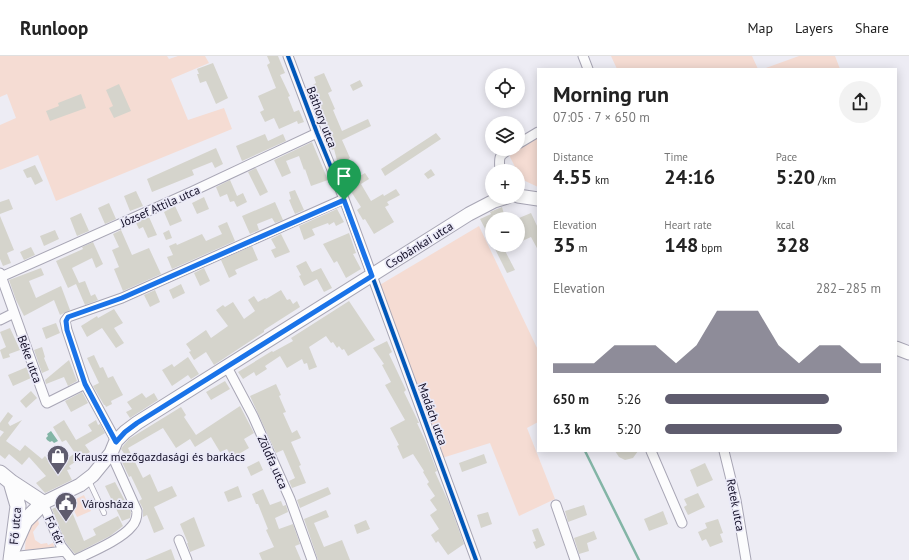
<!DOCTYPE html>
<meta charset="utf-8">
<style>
:root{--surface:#fff;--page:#f2f2f2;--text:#222;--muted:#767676;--line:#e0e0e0;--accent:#5f5c6e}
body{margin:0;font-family:"PT Sans",sans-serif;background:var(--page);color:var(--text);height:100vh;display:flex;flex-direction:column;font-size:15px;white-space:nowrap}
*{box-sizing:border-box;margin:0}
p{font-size:13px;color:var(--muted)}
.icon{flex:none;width:22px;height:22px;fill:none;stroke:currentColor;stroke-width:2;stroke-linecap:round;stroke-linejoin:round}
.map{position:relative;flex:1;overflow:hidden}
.details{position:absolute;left:537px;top:12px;width:360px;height:384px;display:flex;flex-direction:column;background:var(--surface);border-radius:0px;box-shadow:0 2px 10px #0003}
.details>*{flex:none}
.buttons{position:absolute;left:485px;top:12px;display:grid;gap:8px}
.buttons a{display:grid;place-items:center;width:40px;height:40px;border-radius:50%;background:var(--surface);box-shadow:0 2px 10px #0003;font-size:20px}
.pin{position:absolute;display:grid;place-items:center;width:34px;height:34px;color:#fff;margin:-41px -17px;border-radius:50% 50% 50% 0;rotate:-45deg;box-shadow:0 0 4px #0007}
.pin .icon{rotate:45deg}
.round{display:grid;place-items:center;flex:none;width:42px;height:42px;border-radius:21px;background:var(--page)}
.head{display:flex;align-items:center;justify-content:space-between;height:68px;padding:0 16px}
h1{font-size:22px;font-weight:600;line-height:30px}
.stats{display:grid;grid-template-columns:repeat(3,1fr);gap:6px;height:68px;padding:4px 16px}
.stats div{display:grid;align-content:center}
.stats b{font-size:20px;font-weight:600}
.stats small{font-size:11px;font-weight:400}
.stats p{font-size:11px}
.chart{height:112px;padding:8px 16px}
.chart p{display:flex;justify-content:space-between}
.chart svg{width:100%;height:72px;margin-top:4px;fill:var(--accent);opacity:.7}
ul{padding:0 16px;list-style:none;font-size:13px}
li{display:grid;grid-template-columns:64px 48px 1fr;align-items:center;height:30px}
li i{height:10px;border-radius:5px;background:var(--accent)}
header{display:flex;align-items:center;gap:24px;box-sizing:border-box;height:56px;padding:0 20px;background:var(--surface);border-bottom:1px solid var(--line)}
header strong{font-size:19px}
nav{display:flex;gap:22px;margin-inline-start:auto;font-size:14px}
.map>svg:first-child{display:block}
</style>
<header>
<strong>Runloop</strong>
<nav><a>Map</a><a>Layers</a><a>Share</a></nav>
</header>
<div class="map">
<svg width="909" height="504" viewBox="0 0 909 504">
<rect width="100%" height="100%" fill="#edecf4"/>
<path fill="#f5dcd3" d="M0,0H167L169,3L178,0H205L209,7L171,23L188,64L224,52L232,73L56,145L38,99L0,114V69L16,62L7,38L0,41Z
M611,0H752L758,13H617Z
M799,0H835L840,13H763Z
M538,79V131L521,123L508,97L514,93H518V91Z
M479,170L538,294V366L527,372L555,443L519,460L490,387L442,402L378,230Z
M84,439L91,455L77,461L70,446Z
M37,460L39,468L33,476L35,484L41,488L47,487L48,489L53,487L55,492L25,494L26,475Z"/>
<path fill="#83b5a6" d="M51,375L58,385L54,387L52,385L50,386L47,384L46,382L48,380L47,378Z"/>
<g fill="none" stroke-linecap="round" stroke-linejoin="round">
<path stroke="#83b5a6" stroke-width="2.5" d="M585,395L639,504"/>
</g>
<path fill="#d5d4cc" d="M267,0H278L285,17L280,19L290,40L288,41L294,56L299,54L304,66L298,68L297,65L279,73L274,62L265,66L260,56L264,54L258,40L276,32L267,9L270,7Z
M213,7L228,42L216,48L206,25L200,27L197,18H199L197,13Z
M324,17L332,35L328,37L335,53L333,54L342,75L368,63L371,70L342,84L350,102H349L351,109L347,110L353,124L365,117L369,123L361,128L371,145L383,138L384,140L396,133L400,139L387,146L389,149L385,151L394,166L374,178L365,163L363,164L357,154L361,151L350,134H349L340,116L334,93L332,94L327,82L330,81L314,47L319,45L313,29L316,27L314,21Z
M360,24L363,30L353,35L350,29Z
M119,28L131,55L114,62L109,52L113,50L106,34Z
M81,38L86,52L50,65L46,55L59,50L58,47Z
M436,77L441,83L385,120L381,113Z
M265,78L268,85L283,78L286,85L242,105L236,90Z
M312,86L328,124L311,130L305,113L304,114L299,100L286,105L291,117L282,121L274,104Z
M216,92L223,108L215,112L212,106L192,114L194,119L152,136L147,123Z
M35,109L43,125L35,129L31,121L27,122L23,114Z
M256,112L268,136L260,140L248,116Z
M431,113L435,119L428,123L424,118Z
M230,124L237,140L243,137L247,146L237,151L234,145L230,146L227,138L220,141L216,131Z
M295,134L304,154L295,158L289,144L291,143L289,136Z
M136,135L143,150L130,155L124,140Z
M204,141L209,153L197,158L192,147Z
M9,143L13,153L0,158V146Z
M275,146L283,164L275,167L272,162L257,168L259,174L250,178L242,160Z
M109,147L116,163L105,168L98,152Z
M175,150L182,165L170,170L164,156Z
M502,151L504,158L493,163L492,161V186L480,163L491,158L490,156Z
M337,153L344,166L336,170L334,166L329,169L328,167L312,173L315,179L304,184L299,170Z
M81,157L89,175L77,180L70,162Z
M531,157L538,172V194L531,181L520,186L518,182V176L524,174L519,162Z
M0,160L14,194L7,197L11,207L3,210L0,203Z
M149,161L157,179L148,182L143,171L139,173L136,167Z
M227,166L235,185L172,213L167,201L173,199L169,190L176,187L177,189L202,178L206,185L222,178L218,170Z
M55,174L59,183L44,190L40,180Z
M121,174L132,199L149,192L161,218L123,235L114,213L119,211L112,194L119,191L113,178Z
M169,174L172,182L166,184L163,177Z
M349,177L356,197L353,198L361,213L346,222L337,205L334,207L323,188Z
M281,178L290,196L275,202L271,194L276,192L271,183Z
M93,186L103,208L96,212L92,202L72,212L79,227L85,225L91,240L95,238L98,244L85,249L76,228L68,232L56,205L83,193L82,191Z
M493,189H502L515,214L507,217Z
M252,190L258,204L235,214L237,218L229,222L221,204Z
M31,191L35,199L24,204L20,196Z
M306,205L312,216L321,212L332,232L324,236L317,223L304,230L299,220L301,219L296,210Z
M41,212L44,219L29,225L36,242L61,230L70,254L60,259L54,244L24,260L16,244L9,224Z
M204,212L210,225L200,230L194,217Z
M181,228L185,237L173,243L169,234Z
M155,234L160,246L150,251L144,239Z
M281,234L287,244L290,243L293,248L297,245L300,251L264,274V276L214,309L206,296L194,304L189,296L191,295L186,288L206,274L211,282L228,270L216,254L223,249L225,251L233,246L244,263L255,255L248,244L254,240L258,246L265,242L266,243Z
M349,245L375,284L348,300L344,293L342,294L339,290L337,292L333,286L331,287L326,280L309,291L317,311L309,314L307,307L304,308L302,303L287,312L280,300L265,310L267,313L256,320L254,316L243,323L238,316L272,295L273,296L293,285L291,282Z
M114,253L123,267L114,272L124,287L116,292L102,272L87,281L81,270L97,260L98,262Z
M56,267L60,277L46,283L42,272Z
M10,272L20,294L9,298L10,301L3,303L0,294L6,291L0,276Z
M387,285L392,296L389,298L406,334L404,336L419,367H417L425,384L437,415L435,416L449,447L464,488L448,499L438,485L436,487L431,479L439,473L430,459L437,454L430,444L435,440L427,428L429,426L423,416L424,415L413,398L403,403L397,390L399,389L390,372L405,364L385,329L391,326L382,309L384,308L373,292Z
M42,291L45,301L44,302L49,314L42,317L34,294Z
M94,299L100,312L103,311L108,322L113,320L123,339L111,345L112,348L106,351L105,349H104L93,330L99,327L87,302Z
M188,301L199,318L191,323L188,319L172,330L162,314L172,308L174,311Z
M69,304L77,325L68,330L64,321L46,328L45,324Z
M27,311L31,322L13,330L8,319Z
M225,325L230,333L211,344L206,336Z
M276,328L281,339L279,340L286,356L283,357L292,377L297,374L301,382L291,386L301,409L299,410L306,427L292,432L289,425L295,422L283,394L276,397L250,340Z
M31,335L37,342L26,352L20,345Z
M82,336L88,347L71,356L65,345Z
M142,337L146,342L154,337L158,344L130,362L126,356L132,353L127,346Z
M240,350L254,377L244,383L249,392L232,402L227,393L220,396L211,381L195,391L190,383L176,392L163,372L128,392L143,422L150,418L158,436L172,430L177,440L154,451L164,473L154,477L147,459L143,461V453L139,445L142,443L131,420L129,421L122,406L128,403L121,393L123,390L129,383L181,351L186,359L184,361L196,379Z
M8,356L13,360L8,367L10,370L22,364L6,385L20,395L25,389L42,403L45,400L55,412L75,397L66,384L62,386L53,371L64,364L76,384L92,375L88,369L96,364L98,369L100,368L105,377L85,389L90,396L69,410L71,413L67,414L72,424L45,437L36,427L46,420L29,401L22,409L9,398L5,403L0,399V381L4,376L0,374V367Z
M615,395H638L633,402L625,404L619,401Z
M484,398L487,407L462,416L459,407Z
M259,405L263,414L251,420L247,411Z
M705,407L713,424L697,431L690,414Z
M115,426L131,456L130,462L122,465L105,430Z
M238,430L242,441L228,446L224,436Z
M328,431L331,438L300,452L297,444Z
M263,433L270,449L281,445L283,450L286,449L288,456L275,462L279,473L293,468L300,488L295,490L301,504H262L259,497L274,491L266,474L268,473L258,448H256L252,438Z
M698,437L705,451L688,459L684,451L687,449L684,443Z
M68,446L84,485L96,479L93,473L118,460L123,470L110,480L75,498L66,487L52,453Z
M584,449L587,459L568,466L565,455Z
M326,454L329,461L314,467L324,491L342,484L350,504H318L304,463Z
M663,455L668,468L649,475L644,463Z
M488,456L492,468L481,472L477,459Z
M194,461L205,490L190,496L187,487H188L180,468Z
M718,463L723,477L720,478L723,486L710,491L706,483L702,485L698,476L707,472L705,467Z
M366,464L370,473L357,478L354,469Z
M538,472L545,489L536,493L533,486L536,485L532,474Z
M594,475L597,483L587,487L589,495L579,498L574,482Z
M171,493L175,504H145Z"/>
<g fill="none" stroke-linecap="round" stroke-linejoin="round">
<g stroke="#a8a6b5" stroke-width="6">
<path id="service" d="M89,425L104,457"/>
</g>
<g stroke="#a8a6b5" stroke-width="11">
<path id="minor" d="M288,0L317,77L344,143L476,504
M583,0L588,13
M518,88L538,76
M500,115C499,101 498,100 510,93
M0,217L46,346L47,347L85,328
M1,221L191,136L317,77
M0,264L14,257
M227,311L253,360L290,443L312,504
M116,385L85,328L67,274L65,265L68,261L122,242L344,143
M651,395L682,467
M724,395L736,444L746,504
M43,447L61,490L72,504
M556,449L575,504
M179,484L187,504
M11,501L65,495
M75,504C91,496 121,484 132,470C136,466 137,460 137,455L111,397"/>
</g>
<g stroke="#a8a6b5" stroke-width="15">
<path id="secondary" d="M518,140L538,143
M896,292L909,297
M43,447L80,429L93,419L111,397L116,385L125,376L137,367L469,158L494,145L507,141"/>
</g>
<g stroke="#a8a6b5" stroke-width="17">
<path id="primary" d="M0,417L11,426L18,450L11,504
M11,426L43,447L25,465L13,492"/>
</g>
<use href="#service" stroke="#fcfcfd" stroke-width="4.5"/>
<use href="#minor" stroke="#fcfcfd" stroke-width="9"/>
<use href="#secondary" stroke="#fcfcfd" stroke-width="13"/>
<use href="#primary" stroke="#fcfcfd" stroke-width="15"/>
<g stroke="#eae9f7" stroke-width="6">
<path id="cycleway" d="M288,0L317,77L344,143L476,504
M116,385L85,328L67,274L65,265L68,261L122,242L344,143"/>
</g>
<use href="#cycleway" stroke="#0057b8" stroke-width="4"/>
</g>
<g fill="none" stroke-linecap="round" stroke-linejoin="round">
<g stroke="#fff" stroke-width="8">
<path id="route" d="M344,144L372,220L137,367L125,376L116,386L85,328L67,274L66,265L68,261L122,242Z"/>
</g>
<use href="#route" stroke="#1a73e8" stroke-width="5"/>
</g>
<defs>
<g id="shop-pin" transform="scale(1.15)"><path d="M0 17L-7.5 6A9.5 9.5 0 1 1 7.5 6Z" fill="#5f5c6e" stroke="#eae9f7"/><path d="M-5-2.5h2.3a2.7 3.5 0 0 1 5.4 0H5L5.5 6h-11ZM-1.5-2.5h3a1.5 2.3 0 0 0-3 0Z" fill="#fff"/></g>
<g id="civic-pin" transform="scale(1.15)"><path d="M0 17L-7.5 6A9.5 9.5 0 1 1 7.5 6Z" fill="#5f5c6e" stroke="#eae9f7"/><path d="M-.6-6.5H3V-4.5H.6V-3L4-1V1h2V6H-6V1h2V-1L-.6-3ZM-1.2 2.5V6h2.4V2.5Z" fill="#fff"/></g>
</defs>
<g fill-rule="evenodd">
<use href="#shop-pin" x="58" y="400"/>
<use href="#civic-pin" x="66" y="447"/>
</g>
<g text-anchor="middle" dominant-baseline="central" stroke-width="3.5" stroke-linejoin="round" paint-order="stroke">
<g font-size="12" fill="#120e26" stroke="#eae9f7">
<text transform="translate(322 61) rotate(69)">Báthory utca</text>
<text transform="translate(160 150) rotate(-24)">József Attila utca</text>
<text transform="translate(419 189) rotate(-32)">Csobánkai utca</text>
<text transform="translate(30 303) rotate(70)">Béke utca</text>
<text transform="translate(433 358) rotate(70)">Madách utca</text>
<text transform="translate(273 406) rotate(66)">Zöldfa utca</text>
<text transform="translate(736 449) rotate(79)">Retek utca</text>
<text transform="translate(15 470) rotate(-85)">Fő utca</text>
<text transform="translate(55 474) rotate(66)">Fő tér</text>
</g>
<g font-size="12" fill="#120e26" stroke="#eae9f7" text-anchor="start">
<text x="74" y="400">Krausz mezőgazdasági és barkács</text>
<text x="82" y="447">Városháza</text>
</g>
</g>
</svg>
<div class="buttons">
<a><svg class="icon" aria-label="locate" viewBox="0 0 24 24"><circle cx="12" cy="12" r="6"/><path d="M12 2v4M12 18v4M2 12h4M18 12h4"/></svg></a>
<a><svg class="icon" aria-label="layers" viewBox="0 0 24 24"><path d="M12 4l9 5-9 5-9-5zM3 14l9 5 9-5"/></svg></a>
<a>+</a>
<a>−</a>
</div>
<div class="pin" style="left:344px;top:144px;background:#1e9e55"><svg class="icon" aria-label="arrive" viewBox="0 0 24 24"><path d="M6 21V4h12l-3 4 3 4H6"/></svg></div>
<section class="details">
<div class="head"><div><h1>Morning run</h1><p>07:05 · 7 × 650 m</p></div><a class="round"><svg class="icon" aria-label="share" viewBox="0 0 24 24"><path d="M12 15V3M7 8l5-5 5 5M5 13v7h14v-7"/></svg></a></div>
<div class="stats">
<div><p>Distance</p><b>4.55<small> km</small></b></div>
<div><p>Time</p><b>24:16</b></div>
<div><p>Pace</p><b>5:20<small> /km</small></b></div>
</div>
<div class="stats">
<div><p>Elevation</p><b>35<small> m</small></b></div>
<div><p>Heart rate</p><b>148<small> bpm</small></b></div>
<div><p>kcal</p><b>328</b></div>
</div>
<div class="chart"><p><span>Elevation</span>282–285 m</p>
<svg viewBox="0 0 160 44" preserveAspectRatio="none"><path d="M0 44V38L10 38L20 38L30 27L40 27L50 27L60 38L70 27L80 6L90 6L100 6L110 27L120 38L130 27L140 27L150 38L160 38V44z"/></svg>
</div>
<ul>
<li><b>650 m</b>5:26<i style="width:76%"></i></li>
<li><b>1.3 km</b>5:20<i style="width:82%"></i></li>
</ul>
</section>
</div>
